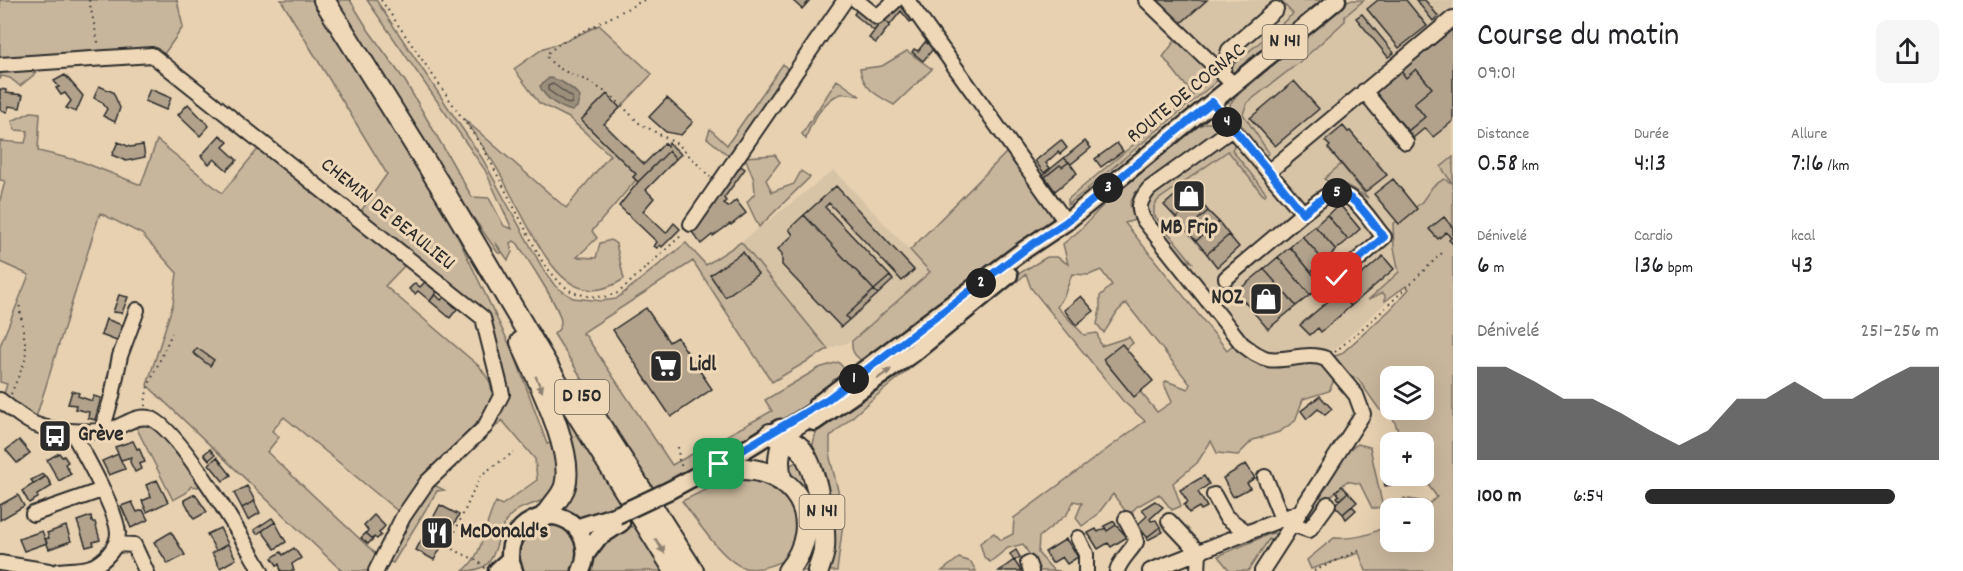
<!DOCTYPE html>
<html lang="fr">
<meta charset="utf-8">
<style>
:root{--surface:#fff;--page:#f6f6f6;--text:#202124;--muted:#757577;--accent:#2b2b2b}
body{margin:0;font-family:Dekko,sans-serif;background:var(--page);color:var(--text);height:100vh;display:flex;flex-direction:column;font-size:22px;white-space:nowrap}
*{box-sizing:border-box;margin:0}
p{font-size:20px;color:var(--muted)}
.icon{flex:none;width:33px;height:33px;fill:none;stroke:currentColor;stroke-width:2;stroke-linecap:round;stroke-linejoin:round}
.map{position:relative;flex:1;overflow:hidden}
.panel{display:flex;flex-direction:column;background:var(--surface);width:510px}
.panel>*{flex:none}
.controls{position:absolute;left:1380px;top:366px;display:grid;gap:12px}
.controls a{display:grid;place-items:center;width:54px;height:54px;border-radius:12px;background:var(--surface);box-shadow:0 6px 24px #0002;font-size:30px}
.pin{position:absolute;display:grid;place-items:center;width:51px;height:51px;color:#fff;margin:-26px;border-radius:12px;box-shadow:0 3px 9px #0006}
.km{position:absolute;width:30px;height:30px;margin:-15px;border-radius:50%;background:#222;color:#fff;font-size:16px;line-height:30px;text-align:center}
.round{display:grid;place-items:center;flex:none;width:63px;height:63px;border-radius:12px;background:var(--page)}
.summary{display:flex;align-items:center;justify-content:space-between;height:102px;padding:0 24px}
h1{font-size:33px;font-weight:600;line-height:45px}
.figures{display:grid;grid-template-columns:repeat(3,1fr);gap:9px;height:102px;padding:6px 24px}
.figures div{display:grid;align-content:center}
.figures b{font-size:26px;font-weight:600}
.figures small{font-size:16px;font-weight:400}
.figures p{font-size:16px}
.chart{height:168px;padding:12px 24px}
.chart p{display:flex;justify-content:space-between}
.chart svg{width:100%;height:108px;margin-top:6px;fill:var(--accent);opacity:.7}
ul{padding:0 24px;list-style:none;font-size:20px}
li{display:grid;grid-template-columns:96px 72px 1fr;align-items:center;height:45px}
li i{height:15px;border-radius:8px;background:var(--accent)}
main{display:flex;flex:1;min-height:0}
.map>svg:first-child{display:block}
</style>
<main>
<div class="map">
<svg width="1453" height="571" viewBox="0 0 1453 571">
<rect width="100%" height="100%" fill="#e7d1b1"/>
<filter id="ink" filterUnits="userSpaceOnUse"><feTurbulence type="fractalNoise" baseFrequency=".0167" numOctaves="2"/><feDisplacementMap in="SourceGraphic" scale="12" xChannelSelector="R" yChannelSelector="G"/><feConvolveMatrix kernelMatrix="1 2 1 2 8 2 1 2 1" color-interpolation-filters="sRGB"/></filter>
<g filter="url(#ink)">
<path fill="#d7c3a6" d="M1151,0H1280L1311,34L1352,0H1453V157L1441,167L1453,184V191L1405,285L1335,349L1274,356L1255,351L1145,219L1125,223L1106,202L1245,87Z
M834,170L930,272L852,341L828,349L741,242Z"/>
<path fill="#c8b69c" stroke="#7a7064" stroke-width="1.5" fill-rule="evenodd" d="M0,0H177L183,27L159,61L0,65Z
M281,0H312L451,223L515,356L547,444L551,443C558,458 565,477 553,492C542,506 521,503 509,517C490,542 503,571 463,571C485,554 483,525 496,502L502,505L537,480L535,459L502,420L450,473L449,470L455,463L504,406L505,393L483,312L407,263L385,286L480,367L490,382L493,398L480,419L438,463L400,513L284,417L272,431L279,437L267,452L378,556L370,571H342L147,385L173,304L177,273L142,234L100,213L34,424L3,397L7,384L0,382V346L29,275L0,262V200L5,181L0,180V141L25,143L28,131L15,130L12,121L31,112L40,113L38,151L80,161L141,185L157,140L222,193L263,143L357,217L387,174Z
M332,0H350L369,31L405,81L472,197L489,198L504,226L512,229L485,170L367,0H376L482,158L543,269L555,286L573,298L602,301L616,299L686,243L706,265L741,242L828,349L772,382L693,261L582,333L586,336L672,465L772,411L765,400L819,368L838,362L843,367L844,374C829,394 804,407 782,420C740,445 696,468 652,490L554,334C558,330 561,328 561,322C561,308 527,259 518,244L514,241L510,243L512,252L508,260L495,242L501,253H498L433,160Z
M1280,0H1323L1239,70L1232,74L1227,70L1293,14Z
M1349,0H1364L1345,16V21L1301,61L1247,103L1243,114L1269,153L1266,155L1263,154L1231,111L1230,104C1237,93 1247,88 1257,79C1287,52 1318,26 1349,0Z
M599,25L652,74L620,108L606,95L582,120L636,174L633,177L636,180L592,231L597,238L577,257L596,258L600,243L611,240L616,244L624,279C576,310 551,268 530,230C521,213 511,195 502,177C491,157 477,138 464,119L566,208L610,155L569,118L539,103L514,69L544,48L566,41Z
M1174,42H1180L1220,75L1217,81L1068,205V199L1193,95L1163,57Z
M907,51L932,69L894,105C878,96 863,89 860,69L882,66Z
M783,64L790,72L729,156L707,138L710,129L727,145Z
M19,67L36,73L20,86L10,78L2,76L0,79V70Z
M837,80L860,96C854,95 847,93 841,94C825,98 809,125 806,139L802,134Z
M1206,123H1215L1219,127L1217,133L1181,162L1135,193L1130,204L1135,220L1125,223L1227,350L1235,343L1263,366L1313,363L1341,354L1391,309L1409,289L1406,286L1385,301V295L1382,293L1368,300L1399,272L1394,248L1393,224L1421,203L1433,186L1444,179L1452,183L1441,167L1453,157V571H1366L1359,553L1311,569L1307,560L1334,538C1354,539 1375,535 1390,522V542H1424V508H1401L1404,498L1430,503L1437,497L1429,486C1432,473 1434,463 1424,453V442H1407L1398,431L1394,420L1379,409L1358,379L1343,372L1335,378L1329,391L1303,399L1295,421L1279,432L1253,440L1238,455L1217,453L1211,441L1197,463L1173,483L1181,506L1172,510L1159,494L1136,507L1129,516L1113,494L1097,515L1082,526L1076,518L1082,503L1074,501L1067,514L1039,537L1038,553L1053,570L1060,571H1039L1023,544L1008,548L990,562L984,557L980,543L994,533L1001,540L1013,534L1014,518L1145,421L1123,401L1031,288L1026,274L869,402L830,437V458L844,515L837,571H823L812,449L815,435L820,426L957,324L1018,274L1047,257H1057L1068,264L1063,244L1080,230L1106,202L1197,127ZM1101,270L1112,285L1100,296V310L1097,324L1104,333L1117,312L1126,303L1190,384L1188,389L1166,381L1164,384L1172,402L1157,412L1138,389L1119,354L1133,343L1129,337L1101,346L1097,333L1084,335L1057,307L1064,296L1072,274L1089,275ZM1390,376H1424V410H1390Z
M1228,138L1235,144L1232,150L1266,193L1265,195H1263L1228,151L1158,200L1154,207V215L1192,262L1182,258L1145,219L1146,199Z
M1008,151L1052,214V219L1047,224L877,354L862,361C854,355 851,351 852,341L930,272L910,250Z
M775,155L780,162L766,180L772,192L794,184L801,171L810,177L759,227L747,202L755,193L754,180L745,157Z
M1341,164L1368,198L1346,185H1334L1324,179Z
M526,336L627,504L584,520L555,507L569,485Z
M147,423L157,427L200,482L198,487L191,486L186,493L173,500L136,427Z
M1358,444L1370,447L1383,508H1372L1360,484L1347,481L1326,501L1320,497L1347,451Z
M800,460L819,531L810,571H794L806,554L785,468Z
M746,475L786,492C790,501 800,516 800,526C799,532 797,544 795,549C787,563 760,571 745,568C723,562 696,519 682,501L714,486Z
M436,486L444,490L437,491L393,563L388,561L408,520L433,487Z
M554,521L572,532L580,551L574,571H521L515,546L525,529Z
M640,523L670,571H588C597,540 612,536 640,523Z
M1272,533L1280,534L1276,543L1269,539L1248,571H1230L1218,556Z
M959,558L971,562L976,571H942Z"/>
<path fill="#9c8f7c" stroke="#6f675c" stroke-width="1.5" d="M549,78C559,78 574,89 580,97L577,107L572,111C560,108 544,98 540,86Z"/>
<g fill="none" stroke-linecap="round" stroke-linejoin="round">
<path stroke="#58534b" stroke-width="1.5" d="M553,84L572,97V103L568,104L548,90V86Z"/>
</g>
<path fill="#b2a28c" stroke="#2b2b2b" stroke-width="1.5" d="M792,0H810L802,9Z
M1156,0H1207L1181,23Z
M1378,0H1406L1427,26L1399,48L1367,9Z
M1416,0H1425L1438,16L1433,21Z
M901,2L914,19L910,22L901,11L890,25L883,19Z
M858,8L879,24L874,31L854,14Z
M1362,14L1394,53L1388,57L1356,18Z
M883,19L890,25L876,43L869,38Z
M1453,29V121L1433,137L1425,128L1413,138L1408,131L1425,117L1414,103L1432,88L1416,69L1406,78L1401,71Z
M925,42L934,48L923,61L912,52L914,49L918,51Z
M1416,69L1432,88L1414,103L1425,117L1408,131L1375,92L1401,71L1406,78Z
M65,75L83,96L76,112L66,108L71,101L65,93L61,95L56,88L59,87L54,81Z
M1294,81L1319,109L1275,146L1250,118Z
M99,86L113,92L120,108L115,122L103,116L107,109L102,102L94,98Z
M0,89L6,90V93L23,95L20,108L9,106L7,112L0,110Z
M150,89L171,98L166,110L145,101Z
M607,94L620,108L604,124L644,164L665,143L667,146L669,143L681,154L676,159L669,151L638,182L633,177L636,174L581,120Z
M667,98L693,122L681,135L666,132L649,117Z
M188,104L209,126L200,136L178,115Z
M1343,126L1348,132L1350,131L1387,175L1365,192L1328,148L1330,146L1325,141Z
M220,135L228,142L223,147L237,160L227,170L214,159L209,164L201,156Z
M1061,140L1067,148L1060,154L1058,152L1046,163L1050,168L1044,173L1035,161Z
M1085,141L1091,148L1071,164L1064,158Z
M118,142L130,147L143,145L145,157L126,161L112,155Z
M1117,143L1123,151L1101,167L1095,159Z
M669,151L676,159L646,190L654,198L643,211L666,233L674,223L680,229L662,247L660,245L657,248L654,246L657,242L619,206L638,182Z
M1064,158L1069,162L1062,167L1060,165L1045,177L1043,175Z
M1069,162L1077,173L1055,191L1045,177L1060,165L1062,167Z
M738,164L745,169L724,198L726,201L724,203L728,207L736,200L746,213L731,225L730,224L713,236L712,235L701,244L692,232Z
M1393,179L1417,209L1399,224L1374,194Z
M1187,185L1198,198L1176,218L1164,205Z
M836,186L914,270L902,281L829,203L825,207L890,276L874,290L804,215Z
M1198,198L1208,211L1186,230L1176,218Z
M1340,205L1360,229L1348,240L1327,215Z
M1208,211L1219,222L1196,241L1186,230Z
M804,215L874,290L846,316L849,320L841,327L782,265V254L778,249L793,235L789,229Z
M1327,215L1348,240L1336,250L1315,226Z
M1444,217L1453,228V244L1449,240L1451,238L1446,232L1438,239L1429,229Z
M1219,222L1229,235L1207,254L1196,241Z
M1315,226L1336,250L1324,261L1302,236Z
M1229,235L1239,247L1217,267L1207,254Z
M1302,236L1324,261L1311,272L1290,247Z
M1290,247L1322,285L1310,295L1278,257Z
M743,252L758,274L725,297L710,275Z
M1383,256L1394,269L1351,306L1340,293Z
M1278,257L1310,295L1296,306L1264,269Z
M1264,269L1296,306L1268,329L1236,292Z
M890,276L893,280L878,294L874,290Z
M425,282L437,292L430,301L418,291L415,294L409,289L415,283L420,287Z
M874,290L878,294L849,320L846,316Z
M1339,292L1351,306L1321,332L1318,328L1310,335L1300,325Z
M435,294L441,300L444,297L457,309L450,318L430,301Z
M119,295L128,297L122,313L113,312Z
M1081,296L1094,311L1076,325L1064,310Z
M646,308L669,342L677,337L712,389L671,417L613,330Z
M106,319L127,327L122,343L101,335Z
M1122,344L1153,381L1134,397L1103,359Z
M197,348L214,360L210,366L193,353Z
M72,391L79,393L78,396L92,401L93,396L101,398L95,420L88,418L89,412L75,409L76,405L68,404Z
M1320,396L1332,409L1325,415L1318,409L1307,419L1301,411Z
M19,440L30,453L17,463L6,450Z
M133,441L137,449L139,448L145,462L139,464L141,469L135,472L130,462L131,457L121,460L115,447Z
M210,449L215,455L209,460L204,454Z
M1390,452V476H1399L1400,479L1393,480L1391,485L1385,486L1382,470L1388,469L1385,466L1384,453Z
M59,453L62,457L64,456L68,462L65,464L71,474L59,481L47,460Z
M118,454L125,469L109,475L102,461Z
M217,457L231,475L223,481L209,464Z
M1246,464L1255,478L1247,483L1250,488L1233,497L1223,478Z
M43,474L45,477L34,484L31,480Z
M46,476L52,486L37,495L38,498L29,503L22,491Z
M1204,476L1209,484L1198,492L1207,507L1201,510L1199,507L1189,513L1184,505L1188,502L1180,490Z
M157,480L168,502L147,512L142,501L151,497L146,485Z
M247,486L255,501L242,508L234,493Z
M1342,486L1348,492L1339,500L1337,497L1339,495L1336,491Z
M1348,492L1357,502L1343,514L1334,505Z
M195,494L207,512L194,519L184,500Z
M18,495L24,506L0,520V505Z
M254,501L260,513L248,520L242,508Z
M1155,501L1163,507L1150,519L1151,521L1156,520L1160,527L1147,537L1137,525L1147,516L1142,509Z
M132,502L137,512L143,510L148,520L131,528L121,506Z
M440,505L459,515L434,560L416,550Z
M1352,506L1356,510L1346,519L1343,514Z
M374,515L385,526L379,533L381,535L377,539L374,537L373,539L366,533L368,530L364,525Z
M91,516L92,522H95L100,540L93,542L94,545L86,547L77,521Z
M272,518L275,522L257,534L254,530Z
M1114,521L1116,525L1107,531L1104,526Z
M275,522L286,542L275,549L262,531Z
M1116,525L1127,537L1111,547L1108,543L1098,549L1088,533L1096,529L1098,532L1105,528L1107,531Z
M66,526L71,541L49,549L45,539L49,538L47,533Z
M1160,527L1163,532L1148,540L1147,537Z
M220,528L228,544L216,551L207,534Z
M42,531L47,543L24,551L19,539Z
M171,532L185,555L168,564L154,542Z
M366,533L373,539L368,544L361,538Z
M1066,539L1078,557L1067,564L1062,557L1052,563L1045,552Z
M228,544L236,559L220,568L212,553Z
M294,548L301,558L292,564L294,571H281L279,564L277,565L272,558L281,552L283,555Z
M1016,550L1020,557L1014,561L1010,554Z
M1014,560L1021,571H999Z"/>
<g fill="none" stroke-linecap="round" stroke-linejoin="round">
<g stroke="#2b2b2b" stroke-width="18">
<path id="minor" d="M856,0L877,17L896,0
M907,0L1066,222
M1146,0L1234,85
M0,65L152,55L483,318L502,394L485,427L427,482L403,517L376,571
M1222,73L1229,50L1276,9
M1364,91L1406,142
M1212,102L1232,129L1303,213L1226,278
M1232,129L1149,189C1140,200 1137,207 1143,219L1242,344C1250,350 1258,357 1268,359C1287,362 1308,351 1326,359L1356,395L1363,414L1262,571
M1268,172L1453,18
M1303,213C1310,208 1318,201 1326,196C1351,183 1370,222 1384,237L1337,278
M691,224L845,0
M0,400C10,408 22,418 34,424C53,432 95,434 115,428C126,424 137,415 149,418C176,423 246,544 261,571
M102,431L112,396L120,356L137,310
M1265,477L1282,519
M1214,495L1226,517L1248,533
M33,514L102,490
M1169,521L1199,553L1198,571
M1292,524L1309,530L1328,504
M1078,538L1086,554V571
M116,544L134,545L146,571
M0,563L49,571
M1028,563L1031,571
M58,571C68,570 81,570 91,567C104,562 118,547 118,533C117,511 84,453 72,432
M1117,571C1120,560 1130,552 1136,542L1133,532L1126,519
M1150,571L1300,512"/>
</g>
<g stroke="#2b2b2b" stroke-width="21">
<path id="major" d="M817,405L1024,250L1066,222L1337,0
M814,422L915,352L1009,275
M670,490L746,449L780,428
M576,528L617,515
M586,554L598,538L621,523
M497,571L510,559
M514,571C493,523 564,493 583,539C587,550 586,561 581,571"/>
</g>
<g stroke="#2b2b2b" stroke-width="24">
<path id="highway" d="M324,0L445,193L551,372L675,571
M521,342C535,375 575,451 565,486C562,497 551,506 545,516
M595,417L693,571
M770,434L784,439V432L819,410L828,399
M732,469C795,465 829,520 788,571
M781,479C778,464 778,454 784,439C790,441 795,443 800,448C816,466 826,524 824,548C824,556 820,564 818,571"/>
</g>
<path stroke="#2b2b2b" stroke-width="2" stroke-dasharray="1.5 4.5" stroke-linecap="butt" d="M89,0L99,47
M381,0L485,151L543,263L560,283L572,292L587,296L604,297L618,293L683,234
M644,0L559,44L549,52L547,57L553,64L564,71L590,82L613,97L639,123L679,145L710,177
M1335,352L1379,314L1443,252
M11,394L25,361L26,349L19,303
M145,406L147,389L172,333
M678,447L679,461L682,467
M485,568L478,561L448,547L481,475L514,452
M1314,571L1362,549"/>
<use href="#minor" stroke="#efd8b7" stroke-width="14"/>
<use href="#major" stroke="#efd8b7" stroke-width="16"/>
<use href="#highway" stroke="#efd8b7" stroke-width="20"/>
<g stroke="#2b2b2b" stroke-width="21" stroke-linecap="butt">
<path id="major-bridge" d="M617,515L670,490"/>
</g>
<use href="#major-bridge" stroke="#efd8b7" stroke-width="16"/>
</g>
<defs><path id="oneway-solid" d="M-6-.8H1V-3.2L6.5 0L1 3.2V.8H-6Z" transform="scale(1.5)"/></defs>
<g fill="#8d8271">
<use href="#oneway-solid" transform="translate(884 374) rotate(-35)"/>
<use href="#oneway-solid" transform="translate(539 384) rotate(67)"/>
<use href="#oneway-solid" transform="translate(660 546) rotate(58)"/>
</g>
</g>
<g fill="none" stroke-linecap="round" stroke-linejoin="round" filter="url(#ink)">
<g stroke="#fff" stroke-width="12">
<path id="route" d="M719,464L828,399L1024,250L1066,222L1212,102L1303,213C1310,208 1318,201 1326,196C1351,183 1370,222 1384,237L1337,278"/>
</g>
<use href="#route" stroke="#1a73e8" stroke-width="8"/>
</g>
<defs>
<g id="shop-square" transform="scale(1.725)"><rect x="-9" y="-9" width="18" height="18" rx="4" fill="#2b2b2b" stroke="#efd8b7"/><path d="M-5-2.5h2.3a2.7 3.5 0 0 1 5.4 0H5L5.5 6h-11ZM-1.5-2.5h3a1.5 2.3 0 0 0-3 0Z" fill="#fff"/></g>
<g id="supermarket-square" transform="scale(1.725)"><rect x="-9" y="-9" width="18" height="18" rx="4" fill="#2b2b2b" stroke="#efd8b7"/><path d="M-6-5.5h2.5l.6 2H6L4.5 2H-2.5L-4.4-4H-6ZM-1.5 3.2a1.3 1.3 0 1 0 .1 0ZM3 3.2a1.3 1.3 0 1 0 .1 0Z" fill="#fff"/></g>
<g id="bus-square" transform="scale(1.725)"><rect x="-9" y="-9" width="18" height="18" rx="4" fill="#2b2b2b" stroke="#efd8b7"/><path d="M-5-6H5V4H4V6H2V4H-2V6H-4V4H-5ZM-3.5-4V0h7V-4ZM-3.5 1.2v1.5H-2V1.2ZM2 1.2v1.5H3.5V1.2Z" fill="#fff"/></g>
<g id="restaurant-square" transform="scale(1.725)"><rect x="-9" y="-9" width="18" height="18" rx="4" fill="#2b2b2b" stroke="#efd8b7"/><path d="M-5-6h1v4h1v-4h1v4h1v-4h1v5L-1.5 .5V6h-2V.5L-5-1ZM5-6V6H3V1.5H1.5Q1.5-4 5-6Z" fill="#fff"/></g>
</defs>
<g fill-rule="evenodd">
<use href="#shop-square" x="1189" y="196"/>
<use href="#shop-square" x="1266" y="299"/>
<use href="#supermarket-square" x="666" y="366"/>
<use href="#bus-square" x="55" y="436"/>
<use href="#restaurant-square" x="437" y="533"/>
</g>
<g text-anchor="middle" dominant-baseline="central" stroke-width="6" stroke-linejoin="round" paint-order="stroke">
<g fill="#efd8b7" stroke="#665f55" stroke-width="1.5">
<rect x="1262.5" y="25" width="45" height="34" rx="4.5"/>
<rect x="555" y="380" width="54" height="34" rx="4.5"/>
<rect x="799.5" y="495" width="45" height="34" rx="4.5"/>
</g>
<g font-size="20" font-weight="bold" fill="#2b2b2b">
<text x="1285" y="42">N 141</text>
<text x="582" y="397">D 150</text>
<text x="822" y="512">N 141</text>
</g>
<g font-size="21" fill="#2b2b2b" stroke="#efd8b7">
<text transform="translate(1187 94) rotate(-39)">ROUTE DE COGNAC</text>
<text transform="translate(387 215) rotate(39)">CHEMIN DE BEAULIEU</text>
</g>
<g font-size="21" font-weight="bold" fill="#2b2b2b" stroke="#efd8b7" text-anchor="start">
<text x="1189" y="229" text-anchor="middle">MB Frip</text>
<text x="1243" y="299" text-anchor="end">NOZ</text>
<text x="689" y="366">Lidl</text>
<text x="78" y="436">Grève</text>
<text x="460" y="533">McDonald's</text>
</g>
</g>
</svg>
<div class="controls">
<a><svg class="icon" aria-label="layers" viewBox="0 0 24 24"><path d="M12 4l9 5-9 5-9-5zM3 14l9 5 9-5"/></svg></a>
<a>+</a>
<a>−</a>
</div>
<div class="pin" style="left:719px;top:464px;background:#1e9e55"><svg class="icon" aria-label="arrive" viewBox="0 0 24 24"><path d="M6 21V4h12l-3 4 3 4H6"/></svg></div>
<div class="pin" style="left:1337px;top:278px;background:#d93025"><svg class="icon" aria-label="check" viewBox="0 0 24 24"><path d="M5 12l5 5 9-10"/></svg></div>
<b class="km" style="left:854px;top:379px">1</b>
<b class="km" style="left:981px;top:283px">2</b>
<b class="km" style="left:1108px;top:188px">3</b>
<b class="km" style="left:1227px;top:122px">4</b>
<b class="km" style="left:1337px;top:193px">5</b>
</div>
<section class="panel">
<div class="summary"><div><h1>Course du matin</h1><p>09:01</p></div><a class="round"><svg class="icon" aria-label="share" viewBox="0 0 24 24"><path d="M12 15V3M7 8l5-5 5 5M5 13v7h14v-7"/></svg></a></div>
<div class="figures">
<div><p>Distance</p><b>0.58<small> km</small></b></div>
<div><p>Durée</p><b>4:13</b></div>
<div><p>Allure</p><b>7:16<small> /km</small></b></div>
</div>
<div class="figures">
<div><p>Dénivelé</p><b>6<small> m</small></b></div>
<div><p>Cardio</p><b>136<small> bpm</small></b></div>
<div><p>kcal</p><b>43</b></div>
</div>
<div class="chart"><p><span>Dénivelé</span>251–256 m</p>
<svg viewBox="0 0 160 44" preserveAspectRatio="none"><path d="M0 44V6L10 6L20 12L30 19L40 19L50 25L60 32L70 38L80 32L90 19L100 19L110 12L120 19L130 19L140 12L150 6L160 6V44z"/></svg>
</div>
<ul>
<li><b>100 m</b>6:54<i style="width:85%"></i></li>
</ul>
</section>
</main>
